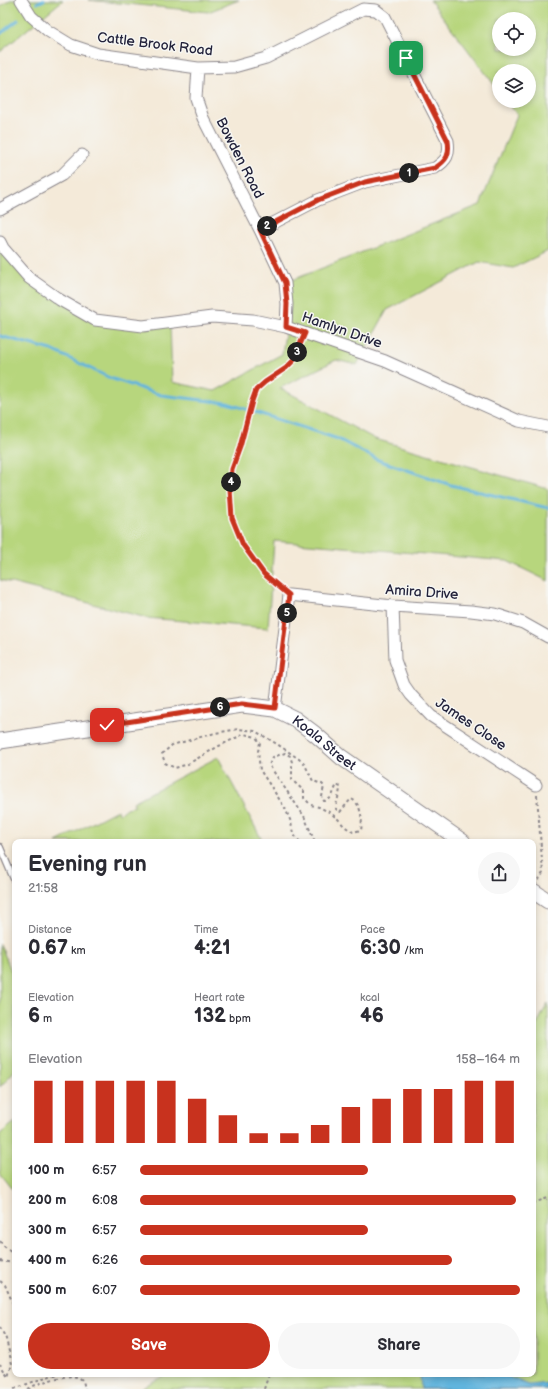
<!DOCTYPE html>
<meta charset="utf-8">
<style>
:root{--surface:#fff;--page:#f7f7f7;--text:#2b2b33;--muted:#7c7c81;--accent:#c8321e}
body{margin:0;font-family:"Balsamiq Sans",sans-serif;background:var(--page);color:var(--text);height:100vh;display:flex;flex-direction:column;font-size:15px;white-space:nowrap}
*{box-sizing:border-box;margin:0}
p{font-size:13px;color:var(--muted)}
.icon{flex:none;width:22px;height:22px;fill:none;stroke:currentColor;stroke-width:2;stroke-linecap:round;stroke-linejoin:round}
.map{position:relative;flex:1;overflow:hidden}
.side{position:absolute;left:12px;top:839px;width:524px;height:538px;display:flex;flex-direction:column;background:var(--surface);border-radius:8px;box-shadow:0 2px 6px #0003}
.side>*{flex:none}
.tools{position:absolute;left:492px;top:12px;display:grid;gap:8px}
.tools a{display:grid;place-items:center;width:44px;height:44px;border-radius:50%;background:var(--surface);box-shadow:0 2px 6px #0003;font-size:20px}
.pin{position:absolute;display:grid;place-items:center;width:34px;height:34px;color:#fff;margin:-17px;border-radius:8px;box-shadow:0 2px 6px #0006}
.km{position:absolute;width:20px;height:20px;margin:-10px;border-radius:50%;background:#222;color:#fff;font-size:11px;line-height:20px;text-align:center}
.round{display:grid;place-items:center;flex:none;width:42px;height:42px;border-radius:21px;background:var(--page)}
.overview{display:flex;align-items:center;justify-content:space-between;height:68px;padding:0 16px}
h1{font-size:22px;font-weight:700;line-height:30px}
.stats{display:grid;grid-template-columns:repeat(3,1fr);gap:6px;height:68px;padding:4px 16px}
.stats div{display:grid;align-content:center}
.stats b{font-size:20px;font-weight:700}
.stats small{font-size:11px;font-weight:400}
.stats p{font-size:11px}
.chart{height:112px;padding:8px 16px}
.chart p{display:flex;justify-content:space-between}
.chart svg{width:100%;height:72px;margin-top:4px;stroke:var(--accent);stroke-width:6}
.primary-button{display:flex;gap:8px;margin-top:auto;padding:8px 16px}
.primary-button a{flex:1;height:46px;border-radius:24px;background:var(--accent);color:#fff;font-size:16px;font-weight:700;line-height:46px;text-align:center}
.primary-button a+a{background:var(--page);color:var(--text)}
ul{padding:0 16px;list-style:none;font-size:13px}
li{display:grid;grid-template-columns:64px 48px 1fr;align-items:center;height:30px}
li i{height:10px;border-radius:5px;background:var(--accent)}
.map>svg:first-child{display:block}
</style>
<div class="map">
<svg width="548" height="1389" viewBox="0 0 548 1389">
<rect width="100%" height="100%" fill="#f6f6f2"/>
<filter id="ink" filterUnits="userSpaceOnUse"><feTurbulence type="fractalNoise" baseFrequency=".025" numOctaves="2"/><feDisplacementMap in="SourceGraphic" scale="8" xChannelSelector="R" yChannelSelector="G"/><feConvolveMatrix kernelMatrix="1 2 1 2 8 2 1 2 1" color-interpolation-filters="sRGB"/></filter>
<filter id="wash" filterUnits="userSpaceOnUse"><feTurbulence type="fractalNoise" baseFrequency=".012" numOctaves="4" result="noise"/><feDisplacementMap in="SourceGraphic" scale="16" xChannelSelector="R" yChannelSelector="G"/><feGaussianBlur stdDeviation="0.9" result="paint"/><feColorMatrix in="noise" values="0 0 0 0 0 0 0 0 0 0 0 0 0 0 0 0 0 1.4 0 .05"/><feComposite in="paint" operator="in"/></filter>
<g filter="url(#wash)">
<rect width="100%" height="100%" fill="#f4ead9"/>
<path fill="#b7d67d" stroke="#6c7c5c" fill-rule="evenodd" d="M10,0H63L0,52V7Z
M88,0H239L208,12Z
M430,0H548V251L513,268L479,262L387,310L357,365L336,360L280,388L375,439L548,489V581L507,561L274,541L268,628L147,618L0,580V242L29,278L95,320L170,322L172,382L215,391L282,354L286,327L285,283L480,205L517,115L507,101H529V71H499V91ZM499,19H529V49H499Z
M218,757L263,842H56L117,810L119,814L126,808L135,806L133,802Z
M0,944L15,980V1070L0,1087Z
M548,1003V1389H139L167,1374H533V1032Z
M15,1122V1192L0,1173V1134Z"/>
<path fill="#61b4dd" stroke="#426b8c" d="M420,1374H501L529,1385L548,1383V1389H421Z"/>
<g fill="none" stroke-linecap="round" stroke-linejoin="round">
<path stroke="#61b4dd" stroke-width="3" d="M37,3L44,0
M0,34L18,20
M0,336L52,350L110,378L161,395L227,403L338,439L378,460L451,485L548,508"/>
</g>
</g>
<g filter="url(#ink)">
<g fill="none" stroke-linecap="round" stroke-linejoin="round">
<g stroke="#8b868a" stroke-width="8">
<path id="lane" d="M0,847L15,882"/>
</g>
<g stroke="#8b868a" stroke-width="13">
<path id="street" d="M21,0L31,16L48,31L71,45L98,54L198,68L234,67L266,58L363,9L376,10L385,17L448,141C450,155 447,160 435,168L365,182L318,200L260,230
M198,68L196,98L203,118L260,230L285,283L287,304L286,327
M0,209L62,175L82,155
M0,242L3,248L29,278L60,300L95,320L143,326L212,317L253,320L286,327L385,361L519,421L548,427
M393,606L395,660L404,685L411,695L431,716L536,785
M275,709L289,595L393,606L471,611L495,614L523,623L548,637"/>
</g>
<g stroke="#8b868a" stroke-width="17">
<g id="secondary">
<path id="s1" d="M0,741L242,705L275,709L295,719L315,734L341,757L463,842"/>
<path d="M533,891L548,901"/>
</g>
</g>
<path stroke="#8b868a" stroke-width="2" stroke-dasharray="3 3" stroke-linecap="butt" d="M282,589L264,574L243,545L232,518L230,489L232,469L240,447L252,401L256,390L265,382L286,368L293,361L301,343
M537,795L543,873L538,881
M300,842L293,834L291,822L285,808L260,770L258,751L260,743L256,737L244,734L219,746L188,764L175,768L165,763L162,754L172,745L215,733L239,729L255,731L277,744L299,759L305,765L313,781L322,784L324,786L322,797L324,801C333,800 333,791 337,785L340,787C340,795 336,801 336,809L340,812L351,799C361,802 363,821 361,830L353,832L344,826L338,819L329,812L319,807L311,805L304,798V791L292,780V762L290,756L285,753L273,757L269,765L304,816L315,842
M533,1203L548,1198
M0,1241L4,1246L13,1254H15
M0,1261L15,1263
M0,1281L5,1285L15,1308
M0,1327L6,1339L12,1364L8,1377L0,1364
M25,1374H26
M14,1389L46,1377L59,1374
M28,1389C37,1383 74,1370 82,1380C84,1382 84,1386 85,1389
M264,1389L269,1374"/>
<use href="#lane" stroke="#fff" stroke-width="5.5"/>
<use href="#street" stroke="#fff" stroke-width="11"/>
<use href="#secondary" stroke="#fff" stroke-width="15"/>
</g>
</g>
<g fill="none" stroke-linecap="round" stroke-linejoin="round" filter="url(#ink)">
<g stroke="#fff" stroke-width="8">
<path id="route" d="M107,725L242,704L275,708L289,595L264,574L243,545L232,518L230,489L232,469L240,447L252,401L256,390L265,382L286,368L293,361L305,333L286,327L287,304L285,283L260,230L318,200L365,182L435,168C447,160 450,155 448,141L406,58"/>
</g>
<use href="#route" stroke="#c8321e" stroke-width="5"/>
</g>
<g text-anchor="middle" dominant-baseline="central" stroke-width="3" stroke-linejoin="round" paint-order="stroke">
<g font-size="14" fill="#22223b" stroke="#f6f6f2">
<text transform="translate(155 44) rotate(7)">Cattle Brook Road</text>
<text transform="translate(240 158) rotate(63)">Bowden Road</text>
<text transform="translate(342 330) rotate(19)">Hamlyn Drive</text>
<text transform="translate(422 592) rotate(4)">Amira Drive</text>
<text transform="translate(471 724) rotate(34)">James Close</text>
<text stroke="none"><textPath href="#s1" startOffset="338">Koala Street</textPath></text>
</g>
</g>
</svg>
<div class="tools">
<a><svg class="icon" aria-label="locate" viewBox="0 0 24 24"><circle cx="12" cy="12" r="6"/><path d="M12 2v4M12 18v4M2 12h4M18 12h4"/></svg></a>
<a><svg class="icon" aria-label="layers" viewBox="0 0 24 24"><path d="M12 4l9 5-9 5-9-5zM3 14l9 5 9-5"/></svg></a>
</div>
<div class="pin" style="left:406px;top:58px;background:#1e9e55"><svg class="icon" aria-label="arrive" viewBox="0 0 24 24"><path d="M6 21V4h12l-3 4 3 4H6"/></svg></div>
<div class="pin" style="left:107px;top:725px;background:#d93025"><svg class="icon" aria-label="check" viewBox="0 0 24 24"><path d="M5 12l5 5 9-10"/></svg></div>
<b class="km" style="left:409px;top:173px">1</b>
<b class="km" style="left:267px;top:226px">2</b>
<b class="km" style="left:297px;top:352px">3</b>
<b class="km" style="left:231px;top:482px">4</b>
<b class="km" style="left:287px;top:613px">5</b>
<b class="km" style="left:220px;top:707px">6</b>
<section class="side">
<div class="overview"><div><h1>Evening run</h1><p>21:58</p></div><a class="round"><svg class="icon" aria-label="share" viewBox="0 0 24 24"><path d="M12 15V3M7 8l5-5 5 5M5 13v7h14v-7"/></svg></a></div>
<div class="stats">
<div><p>Distance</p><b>0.67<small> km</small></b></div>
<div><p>Time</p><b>4:21</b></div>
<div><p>Pace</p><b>6:30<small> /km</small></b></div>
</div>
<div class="stats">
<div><p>Elevation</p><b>6<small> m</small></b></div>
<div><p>Heart rate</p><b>132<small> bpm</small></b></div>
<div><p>kcal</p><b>46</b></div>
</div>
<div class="chart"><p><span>Elevation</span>158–164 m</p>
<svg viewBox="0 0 160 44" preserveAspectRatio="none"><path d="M5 44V6M15 44V6M25 44V6M35 44V6M45 44V6M55 44V17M65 44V27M75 44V38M85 44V38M95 44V33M105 44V22M115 44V17M125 44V11M135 44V11M145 44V6M155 44V6"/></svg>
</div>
<ul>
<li><b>100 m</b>6:57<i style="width:60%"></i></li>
<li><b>200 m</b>6:08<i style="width:99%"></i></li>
<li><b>300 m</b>6:57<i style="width:60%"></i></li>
<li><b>400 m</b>6:26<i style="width:82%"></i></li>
<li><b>500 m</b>6:07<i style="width:100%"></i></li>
</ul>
<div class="primary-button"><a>Save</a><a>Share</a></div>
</section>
</div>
